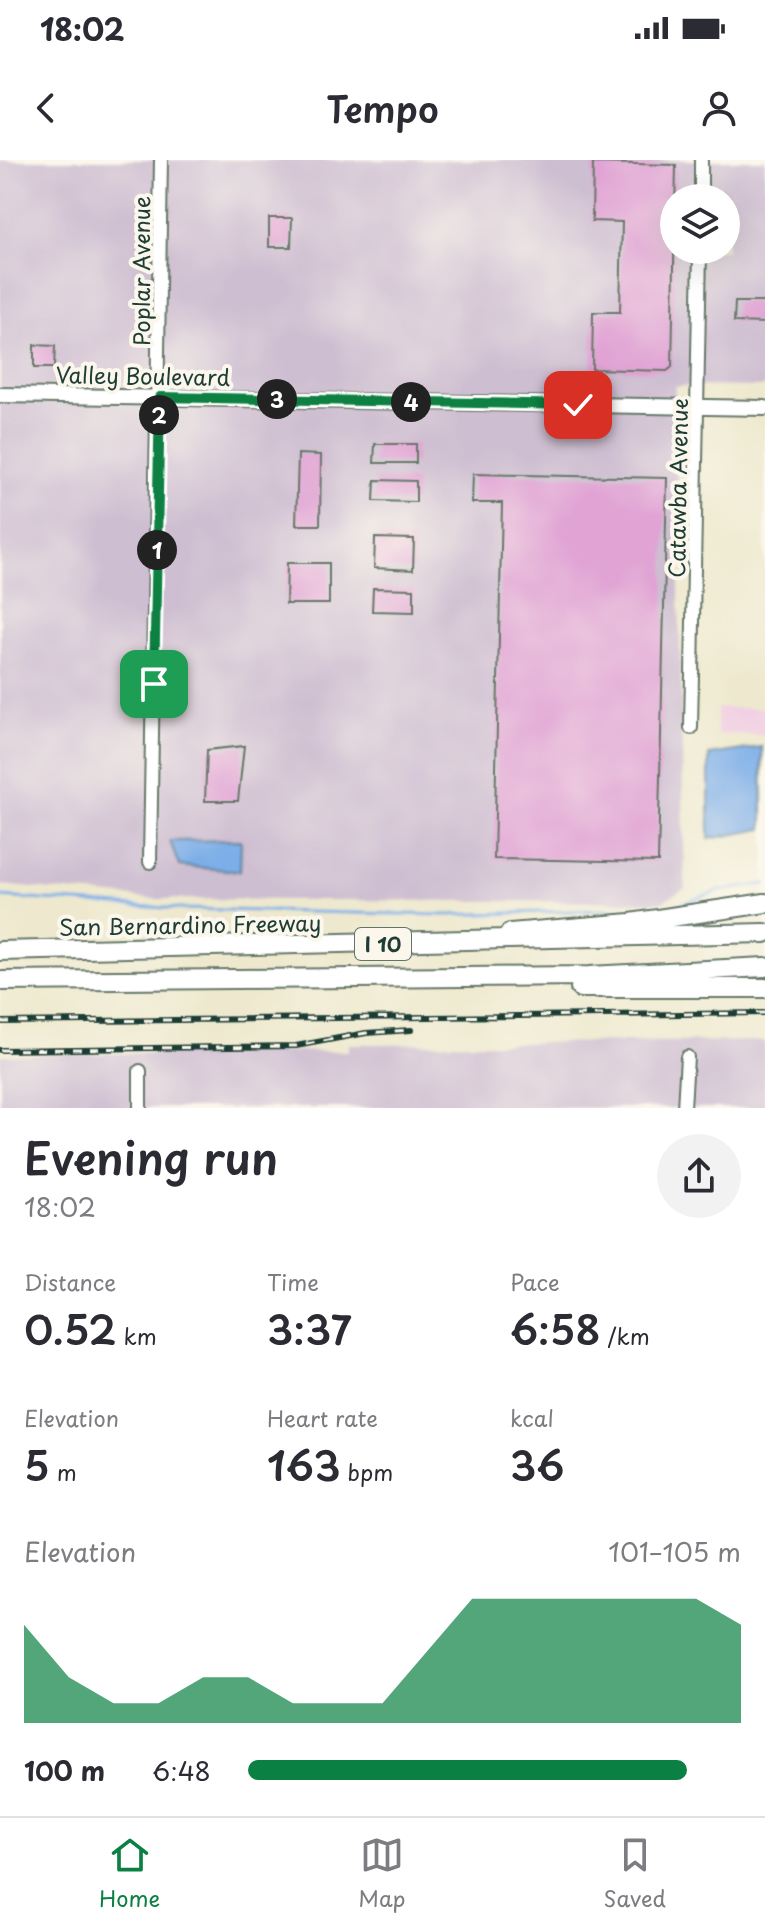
<!DOCTYPE html>
<meta charset="utf-8">
<style>
:root{--surface:#fff;--page:#f2f2f3;--text:#2b2b33;--muted:#7c7c81;--line:#e1e1e2;--accent:#0b8043}
body{margin:0;font-family:"Playpen Sans",sans-serif;background:var(--page);color:var(--text);height:100vh;display:flex;flex-direction:column;font-size:30px;white-space:nowrap}
*{box-sizing:border-box;margin:0}
p{font-size:26px;color:var(--muted)}
.icon{flex:none;width:44px;height:44px;fill:none;stroke:currentColor;stroke-width:2;stroke-linecap:round;stroke-linejoin:round}
.map{position:relative;height:948px;overflow:hidden}
.side{display:flex;flex-direction:column;background:var(--surface);flex:1}
.side>*{flex:none}
.fabs{position:absolute;left:660px;top:24px;display:grid;gap:16px}
.fabs a{display:grid;place-items:center;width:80px;height:80px;border-radius:50%;background:var(--surface);box-shadow:0 8px 32px #0002;font-size:40px}
.pin{position:absolute;display:grid;place-items:center;width:68px;height:68px;color:#fff;margin:-34px;border-radius:16px;box-shadow:0 4px 12px #0006}
.km{position:absolute;width:40px;height:40px;margin:-20px;border-radius:50%;background:#222;color:#fff;font-size:22px;line-height:40px;text-align:center}
.round{display:grid;place-items:center;flex:none;width:84px;height:84px;border-radius:42px;background:var(--page)}
.summary{display:flex;align-items:center;justify-content:space-between;height:136px;padding:0 24px}
h1{font-size:44px;font-weight:600;line-height:60px}
.figures{display:grid;grid-template-columns:repeat(3,1fr);gap:12px;height:136px;padding:8px 24px}
.figures div{display:grid;align-content:center}
.figures b{font-size:40px;font-weight:600}
.figures small{font-size:22px;font-weight:400}
.figures p{font-size:22px}
.chart{height:224px;padding:16px 24px}
.chart p{display:flex;justify-content:space-between}
.chart svg{width:100%;height:144px;margin-top:8px;fill:var(--accent);opacity:.7}
ul{padding:0 24px;list-style:none;font-size:26px}
li{display:grid;grid-template-columns:128px 96px 1fr;align-items:center;height:60px}
li i{height:20px;border-radius:10px;background:var(--accent)}
.status{display:flex;justify-content:space-between;align-items:center;height:56px;padding:0 40px;background:var(--surface);direction:ltr}
.status svg{height:22px;fill:currentColor}
header{display:flex;justify-content:space-between;align-items:center;height:104px;padding:0 24px;background:var(--surface);font-size:36px;font-weight:600}
.dock{display:flex;justify-content:space-around;align-items:center;height:112px;border-top:2px solid var(--line);background:var(--surface);font-size:22px;color:var(--muted)}
.dock a{display:grid;justify-items:center;gap:4px}
.dock .current{color:var(--accent)}
.map>svg:first-child{display:block}
</style>
<div class="status"><b>18:02</b><svg viewBox="0 0 49 12"><path d="M0 12V9h3v3zM5 12V6h3v6zM10 12V3h3v9zM15 12V0h3v12zM26 1h20v11H26zM47 4h2v5h-2z"/></svg></div>
<header><svg class="icon" aria-label="back" viewBox="0 0 24 24"><path d="M15 5l-7 7 7 7"/></svg>Tempo<svg class="icon" aria-label="person" viewBox="0 0 24 24"><circle cx="12" cy="8" r="4"/><path d="M4 21q1-7 8-7t8 7"/></svg></header>
<div class="map">
<svg width="765" height="948" viewBox="0 0 765 948">
<rect width="100%" height="100%" fill="#fbf7ec"/>
<filter id="ink" filterUnits="userSpaceOnUse"><feTurbulence type="fractalNoise" baseFrequency=".0125" numOctaves="2"/><feDisplacementMap in="SourceGraphic" scale="16" xChannelSelector="R" yChannelSelector="G"/><feConvolveMatrix kernelMatrix="1 2 1 2 8 2 1 2 1" color-interpolation-filters="sRGB"/></filter>
<filter id="wash" filterUnits="userSpaceOnUse"><feTurbulence type="fractalNoise" baseFrequency=".006" numOctaves="4" result="noise"/><feDisplacementMap in="SourceGraphic" scale="32" xChannelSelector="R" yChannelSelector="G"/><feGaussianBlur stdDeviation="1.8" result="paint"/><feColorMatrix in="noise" values="0 0 0 0 0 0 0 0 0 0 0 0 0 0 0 0 0 1.4 0 .05"/><feComposite in="paint" operator="in"/></filter>
<g filter="url(#wash)">
<rect width="100%" height="100%" fill="#eee9ce"/>
<path fill="#f1d0e3" d="M717,548H765V575L717,574Z"/>
<path fill="#cebed1" fill-rule="evenodd" d="M0,0H765V227L675,226L685,728L661,742L155,739L0,725ZM674,38H726V90H674Z
M765,881V948H0V895L348,891V884Z"/>
<path fill="#7daee8" stroke="#4e768e" stroke-width="2" d="M762,587L763,669L709,679V595Z
M241,680L240,711L179,706L170,681Z"/>
<g fill="none" stroke-linecap="round" stroke-linejoin="round">
<path stroke="#7daee8" stroke-width="3" d="M0,737L181,749L446,755L667,748L718,731L765,724"/>
</g>
<g id="blocks">
<path fill="#e0a3d4" d="M593,3L676,5L672,207L667,211L592,209L593,152H620L622,62L592,61Z
M269,58H292L291,87H269Z
M735,142H765V163L734,162Z
M34,185L55,186L54,208H34Z
M375,284H416V303H374Z
M298,294L321,295L320,365H296Z
M473,314L667,318L658,702L494,699L502,343H472Z
M375,320L416,321V342L374,341Z
M375,378L414,379L413,410L374,408Z
M287,403H329V444H286Z
M373,428L414,429V452L372,451Z
M244,586L238,641H205L207,590Z"/>
</g>
</g>
<g filter="url(#ink)">
<use href="#blocks" fill-opacity="0" stroke="#67796a" stroke-width="2"/>
<g fill="none" stroke-linecap="round" stroke-linejoin="round">
<g stroke="#67796a" stroke-width="16">
<path id="minor" d="M701,38V0
M691,568L700,90
M150,702L161,0
M140,948V911
M684,948L687,897"/>
</g>
<g stroke="#67796a" stroke-width="18">
<path id="major" d="M0,235L765,248"/>
</g>
<g stroke="#67796a" stroke-width="22">
<path id="highway" d="M510,773L631,763L765,743
M0,791L765,773
M0,821L589,816L765,807
M580,828H765"/>
</g>
<use href="#minor" stroke="#fff" stroke-width="12"/>
<use href="#major" stroke="#fff" stroke-width="14"/>
<use href="#highway" stroke="#fff" stroke-width="18"/>
<g stroke="#1f3d34" stroke-width="6">
<path id="rail" d="M0,862L765,853
M0,890L296,886L366,873L411,870"/>
</g>
<use href="#rail" stroke="#fbf7ec" stroke-width="3" stroke-dasharray="9" stroke-linecap="butt"/>
</g>
</g>
<g fill="none" stroke-linecap="round" stroke-linejoin="round" filter="url(#ink)">
<g stroke="#fff" stroke-width="16">
<path id="route" d="M154,524L160,237L578,245"/>
</g>
<use href="#route" stroke="#0b8043" stroke-width="10"/>
</g>
<g text-anchor="middle" dominant-baseline="central" stroke-width="8" stroke-linejoin="round" paint-order="stroke">
<rect fill="#fbf7ec" stroke="#61756b" stroke-width="2" x="355" y="768" width="56" height="32" rx="6"/>
<g font-size="20" font-weight="bold" fill="#1f3d34">
<text x="383" y="784">I 10</text>
</g>
<g font-size="22" fill="#1f3d34" stroke="#fbf7ec">
<text transform="translate(140 111) rotate(-90)">Poplar Avenue</text>
<text transform="translate(143 215) rotate(1)">Valley Boulevard</text>
<text transform="translate(677 328) rotate(-89)">Catawba Avenue</text>
<text transform="translate(190 764) rotate(-1)">San Bernardino Freeway</text>
</g>
</g>
</svg>
<div class="fabs">
<a><svg class="icon" aria-label="layers" viewBox="0 0 24 24"><path d="M12 4l9 5-9 5-9-5zM3 14l9 5 9-5"/></svg></a>
</div>
<div class="pin" style="left:154px;top:524px;background:#1e9e55"><svg class="icon" aria-label="arrive" viewBox="0 0 24 24"><path d="M6 21V4h12l-3 4 3 4H6"/></svg></div>
<div class="pin" style="left:578px;top:245px;background:#d93025"><svg class="icon" aria-label="check" viewBox="0 0 24 24"><path d="M5 12l5 5 9-10"/></svg></div>
<b class="km" style="left:157px;top:390px">1</b>
<b class="km" style="left:159px;top:255px">2</b>
<b class="km" style="left:277px;top:239px">3</b>
<b class="km" style="left:411px;top:242px">4</b>
</div>
<section class="side">
<div class="summary"><div><h1>Evening run</h1><p>18:02</p></div><a class="round"><svg class="icon" aria-label="share" viewBox="0 0 24 24"><path d="M12 15V3M7 8l5-5 5 5M5 13v7h14v-7"/></svg></a></div>
<div class="figures">
<div><p>Distance</p><b>0.52<small> km</small></b></div>
<div><p>Time</p><b>3:37</b></div>
<div><p>Pace</p><b>6:58<small> /km</small></b></div>
</div>
<div class="figures">
<div><p>Elevation</p><b>5<small> m</small></b></div>
<div><p>Heart rate</p><b>163<small> bpm</small></b></div>
<div><p>kcal</p><b>36</b></div>
</div>
<div class="chart"><p><span>Elevation</span>101–105 m</p>
<svg viewBox="0 0 160 44" preserveAspectRatio="none"><path d="M0 44V14L10 30L20 38L30 38L40 30L50 30L60 38L70 38L80 38L90 22L100 6L110 6L120 6L130 6L140 6L150 6L160 14V44z"/></svg>
</div>
<ul>
<li><b>100 m</b>6:48<i style="width:89%"></i></li>
</ul>
</section>
<nav class="dock">
<a class="current"><svg class="icon" aria-label="home" viewBox="0 0 24 24"><path d="M3 11l9-7 9 7M6 9v11h12V9"/></svg>Home</a>
<a><svg class="icon" aria-label="map" viewBox="0 0 24 24"><path d="M3 6l6-2 6 2 6-2v14l-6 2-6-2-6 2zM9 4v14M15 6v14"/></svg>Map</a>
<a><svg class="icon" aria-label="saved" viewBox="0 0 24 24"><path d="M7 4h10v16l-5-4-5 4z"/></svg>Saved</a>
</nav>
